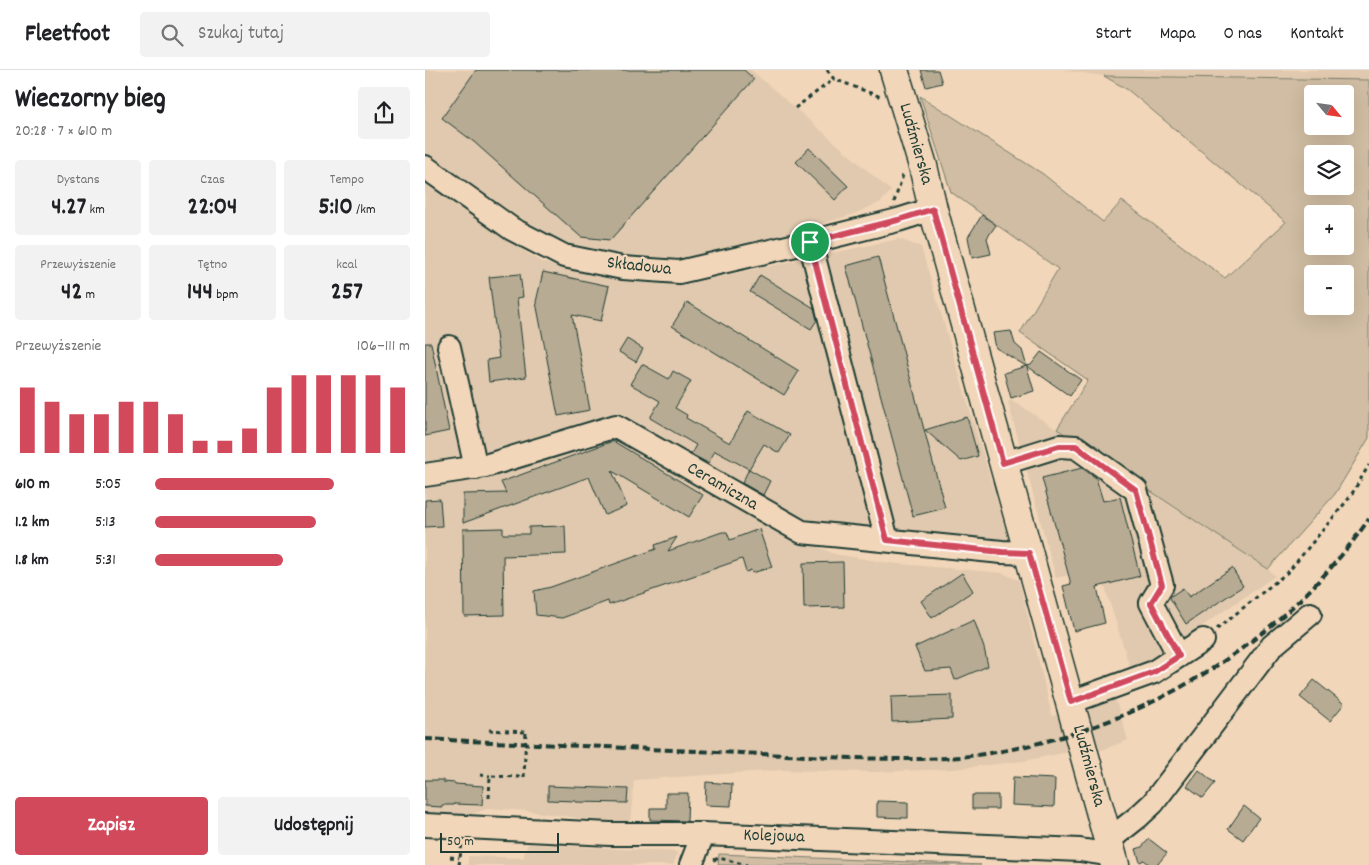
<!DOCTYPE html>
<html lang="pl">
<meta charset="utf-8">
<style>
:root{--surface:#fff;--page:#f2f2f2;--text:#202124;--muted:#757577;--line:#e0e0e0;--accent:#d1495b}
body{margin:0;font-family:Dekko,sans-serif;background:var(--page);color:var(--text);height:100vh;display:flex;flex-direction:column;font-size:19px;white-space:nowrap}
*{box-sizing:border-box;margin:0}
p{font-size:16px;color:var(--muted)}
.icon{flex:none;width:28px;height:28px;fill:none;stroke:currentColor;stroke-width:2;stroke-linecap:round;stroke-linejoin:round}
.map{position:relative;flex:1;overflow:hidden}
.sheet{display:flex;flex-direction:column;background:var(--surface);width:425px}
.sheet>*{flex:none}
.needle{width:32px;rotate:119deg}
.buttons{position:absolute;left:879px;top:15px;display:grid;gap:10px}
.buttons a{display:grid;place-items:center;width:50px;height:50px;border-radius:5px;background:var(--surface);box-shadow:0 5px 20px #0002;font-size:25px}
.scale{position:absolute;left:15px;bottom:12px;width:119px;box-sizing:border-box;padding-left:5px;border:2px solid #1f3d34;border-top:0;font-size:14px;line-height:18px;white-space:nowrap;color:#1f3d34;-webkit-text-stroke:4px #f2d6b9;paint-order:stroke}
.pin{position:absolute;display:grid;place-items:center;width:42px;height:42px;color:#fff;margin:-21px;border:2px solid #fff;border-radius:50%;box-shadow:0 1px 5px #0007}
.round{display:grid;place-items:center;flex:none;width:52px;height:52px;border-radius:5px;background:var(--page)}
.overview{display:flex;align-items:center;justify-content:space-between;height:85px;padding:0 15px}
h1{font-size:28px;font-weight:700;line-height:38px}
.figures{display:grid;grid-template-columns:repeat(3,1fr);gap:8px;height:85px;padding:5px 15px}
.figures div{display:grid;align-content:center;border-radius:5px;background:var(--page);text-align:center}
.figures b{font-size:25px;font-weight:700}
.figures small{font-size:14px;font-weight:400}
.figures p{font-size:14px}
.chart{height:140px;padding:10px 15px}
.chart p{display:flex;justify-content:space-between}
.chart svg{width:100%;height:90px;margin-top:5px;stroke:var(--accent);stroke-width:6}
.primary-button{display:flex;gap:10px;margin-top:auto;padding:10px 15px}
.primary-button a{flex:1;height:58px;border-radius:5px;background:var(--accent);color:#fff;font-size:20px;font-weight:700;line-height:58px;text-align:center}
.primary-button a+a{background:var(--page);color:var(--text)}
ul{padding:0 15px;list-style:none;font-size:16px}
li{display:grid;grid-template-columns:80px 60px 1fr;align-items:center;height:38px}
li i{height:12px;border-radius:6px;background:var(--accent)}
header{display:flex;align-items:center;gap:30px;box-sizing:border-box;height:70px;padding:0 25px;background:var(--surface);border-bottom:1px solid var(--line)}
header strong{font-size:24px}
nav{display:flex;gap:28px;margin-inline-start:auto;font-size:18px}
.search{width:350px;height:45px;background:var(--page);display:flex;align-items:center;gap:12px;box-sizing:border-box;padding:0 18px;border-radius:5px;color:var(--muted);font-size:19px}
main{display:flex;flex:1;min-height:0}
.map>svg:first-child{display:block}
</style>
<header>
<strong>Fleetfoot</strong>
<div class="search"><svg class="icon" aria-label="search" viewBox="0 0 24 24"><circle cx="10" cy="10" r="6"/><path d="M15 15l6 6"/></svg>Szukaj tutaj</div>
<nav><a>Start</a><a>Mapa</a><a>O nas</a><a>Kontakt</a></nav>
</header>
<main>
<section class="sheet">
<div class="overview"><div><h1>Wieczorny bieg</h1><p>20:28 · 7 × 610 m</p></div><a class="round"><svg class="icon" aria-label="share" viewBox="0 0 24 24"><path d="M12 15V3M7 8l5-5 5 5M5 13v7h14v-7"/></svg></a></div>
<div class="figures">
<div><p>Dystans</p><b>4.27<small> km</small></b></div>
<div><p>Czas</p><b>22:04</b></div>
<div><p>Tempo</p><b>5:10<small> /km</small></b></div>
</div>
<div class="figures">
<div><p>Przewyższenie</p><b>42<small> m</small></b></div>
<div><p>Tętno</p><b>144<small> bpm</small></b></div>
<div><p>kcal</p><b>257</b></div>
</div>
<div class="chart"><p><span>Przewyższenie</span>106–111 m</p>
<svg viewBox="0 0 160 44" preserveAspectRatio="none"><path d="M5 44V12M15 44V19M25 44V25M35 44V25M45 44V19M55 44V19M65 44V25M75 44V38M85 44V38M95 44V32M105 44V12M115 44V6M125 44V6M135 44V6M145 44V6M155 44V12"/></svg>
</div>
<ul>
<li><b>610 m</b>5:05<i style="width:70%"></i></li>
<li><b>1.2 km</b>5:13<i style="width:63%"></i></li>
<li><b>1.8 km</b>5:31<i style="width:50%"></i></li>
</ul>
<div class="primary-button"><a>Zapisz</a><a>Udostępnij</a></div>
</section>
<div class="map">
<svg width="944" height="795" viewBox="0 0 944 795">
<rect width="100%" height="100%" fill="#f2d6b9"/>
<filter id="ink" filterUnits="userSpaceOnUse"><feTurbulence type="fractalNoise" baseFrequency=".02" numOctaves="2"/><feDisplacementMap in="SourceGraphic" scale="10" xChannelSelector="R" yChannelSelector="G"/><feConvolveMatrix kernelMatrix="1 2 1 2 8 2 1 2 1" color-interpolation-filters="sRGB"/></filter>
<g filter="url(#ink)">
<path fill="#e0c9ae" d="M0,0H326L466,121L456,132L429,144L305,182L221,191L167,182L97,155L47,116L0,84Z
M637,0H944V10L679,6Z
M0,113L116,192L170,206L255,215L474,169L496,177L584,471L369,449L193,344L62,387L0,396Z
M587,330L843,499L850,506L707,604L674,498L631,508L583,332Z
M191,366L350,456L409,484L464,493L577,503L594,510L627,646L690,628L703,670L677,680L638,683L598,691L528,699L447,702L357,700L209,710L205,752L175,751L103,741L65,738L40,746L0,744V416L59,408L137,380Z
M103,774L253,782L248,795H43V786L98,788Z"/>
<path fill="#d0bda3" stroke="#787d6c" fill-rule="evenodd" d="M679,6L944,10V368L910,424L843,499L632,359L663,310L595,263L633,199L526,122L495,26L618,104L678,152L697,131L800,208L861,152L703,20ZM888,24H920V56H888ZM888,84H920V116H888ZM888,144H920V176H888ZM888,204H920V236H888Z
M294,784L556,795H293Z"/>
<path fill="#b7ab94" stroke="#1f3d34" d="M51,0H319L329,9L185,170L156,167L49,72L17,48Z
M496,0H513L517,13L501,17Z
M384,78L423,116L410,130L371,92Z
M557,145L571,155L562,168L566,184L547,188L543,167Z
M453,187L520,438L488,446L421,196Z
M118,202L184,216L176,251L147,245L165,340L133,346L111,232Z
M95,204L98,227L92,228L101,307L64,312L62,290L74,288L64,207Z
M335,205L389,238L392,250L386,259L325,222Z
M262,232L374,301L359,325L247,256Z
M586,261L590,274L597,280L609,321L586,328L579,303L601,296L571,278L568,263Z
M202,269L218,279L211,292L194,282Z
M0,273H6L24,361L0,366Z
M616,282L656,310L645,326L602,296L606,295Z
M217,294L244,309L248,301L266,311L250,338L262,345L261,348L305,373L323,341L365,365L354,383L339,374L324,399L290,381L283,393L266,384L271,375L225,348L235,331L205,314Z
M542,347L553,386L536,391L500,360Z
M188,371L278,425L264,447L187,401L202,436L180,445L164,407L38,453V424L81,423L76,412Z
M657,398L671,408L678,431L695,427L715,506L672,517L680,553L649,561L638,516L646,514L617,408Z
M324,399L345,411L338,425L317,413Z
M15,429L17,456L0,457V430Z
M140,456L141,484L78,486L79,545L39,546L38,459L78,458V464H104V457Z
M334,459L347,497L327,503L326,500L321,502L317,489L184,535L183,531L137,548L111,545L109,521L126,517L231,479L230,475L252,467L243,481L297,462H302L305,470Z
M418,492L419,537L379,538L378,493Z
M807,498L818,516L761,554L745,528L746,526L758,518L764,527Z
M537,503L548,521L507,548L496,531Z
M549,550L559,578L563,596L530,610L526,599L500,601L490,577Z
M889,610L919,634L905,651L875,627Z
M527,625V649L467,652L466,627Z
M774,700L790,713L778,728L762,716Z
M588,707L630,709L629,737L587,735Z
M0,710H18V712L30,713V714L58,716L57,735L29,734V735H17V737L0,736Z
M281,712L307,714L306,736L280,735Z
M123,716L203,719L202,733L151,732V731L123,730Z
M241,723H263L262,751L225,750V738H241Z
M547,725H573V739H547Z
M452,731L483,732V748L452,747Z
M819,736L834,748L818,770L803,759Z
M724,769L742,783L732,795H725L719,790L715,792L711,779L717,777Z"/>
<g fill="none" stroke-linecap="round" stroke-linejoin="round">
<g stroke="#1f3d34" stroke-width="26">
<path id="minor" d="M0,97L87,159L139,186L198,198L254,202L397,169L473,150L508,139
M385,172L462,470
M24,277L51,398
M579,393L634,376L651,377L711,420L737,515L726,533L754,586
M0,405L60,396L191,356L377,462L577,482L604,483
M646,632L729,602L778,570
M0,755L185,764H278L655,780L687,785
M684,770L713,747L728,733L847,576L885,544
M266,795L278,764"/>
</g>
<g stroke="#1f3d34" stroke-width="31">
<path id="major" d="M469,0L498,96L508,139L690,795"/>
</g>
<path stroke="#1f3d34" stroke-width="3" stroke-dasharray="4 4" stroke-linecap="butt" d="M402,0L409,9L456,27
M370,38L409,9
M469,132L478,105
M792,559L864,501L925,427L944,395
M64,660L101,662
M55,705L65,706
M64,728L65,706L99,707
M25,787L34,788
M289,790L294,788L322,795
M34,795L37,773"/>
<use href="#minor" stroke="#f2d6b9" stroke-width="22"/>
<use href="#major" stroke="#f2d6b9" stroke-width="28"/>
<path stroke="#1f3d34" stroke-width="4" stroke-dasharray="8 4" stroke-linecap="butt" d="M0,669L427,688C471,689 515,691 559,684C712,661 855,577 944,449"/>
<path stroke="#1f3d34" stroke-width="3" stroke-dasharray="4 4" stroke-linecap="butt" d="M99,707L101,662"/>
</g>
</g>
<g fill="none" stroke-linecap="round" stroke-linejoin="round" filter="url(#ink)">
<g stroke="#fff" stroke-width="10">
<path id="route" d="M508,139L578,393L634,376H651L711,420L737,515L726,533L754,586L729,602L646,632L604,483L577,482L462,470L385,172L473,150Z"/>
</g>
<use href="#route" stroke="#d1495b" stroke-width="6"/>
</g>
<g text-anchor="middle" dominant-baseline="central" stroke-width="4.5" stroke-linejoin="round" paint-order="stroke">
<g font-size="18" fill="#1f3d34" stroke="#f2d6b9">
<text transform="translate(490 74) rotate(74)">Ludźmierska</text>
<text transform="translate(214 197) rotate(6)">Składowa</text>
<text transform="translate(297 417) rotate(30)">Ceramiczna</text>
<text transform="translate(663 696) rotate(75)">Ludźmierska</text>
<text transform="translate(349 767) rotate(2)">Kolejowa</text>
</g>
</g>
</svg>
<div class="buttons">
<a><svg class="needle" viewBox="-14 -14 28 28"><path d="M0-13l5 13h-10z" fill="#e53935"/><path d="M0 13l5-13h-10z" fill="#757577"/></svg></a>
<a><svg class="icon" aria-label="layers" viewBox="0 0 24 24"><path d="M12 4l9 5-9 5-9-5zM3 14l9 5 9-5"/></svg></a>
<a>+</a>
<a>−</a>
</div>
<div class="scale">50 m</div>
<div class="pin" style="left:385px;top:172px;background:#1e9e55"><svg class="icon" aria-label="arrive" viewBox="0 0 24 24"><path d="M6 21V4h12l-3 4 3 4H6"/></svg></div>
</div>
</main>
